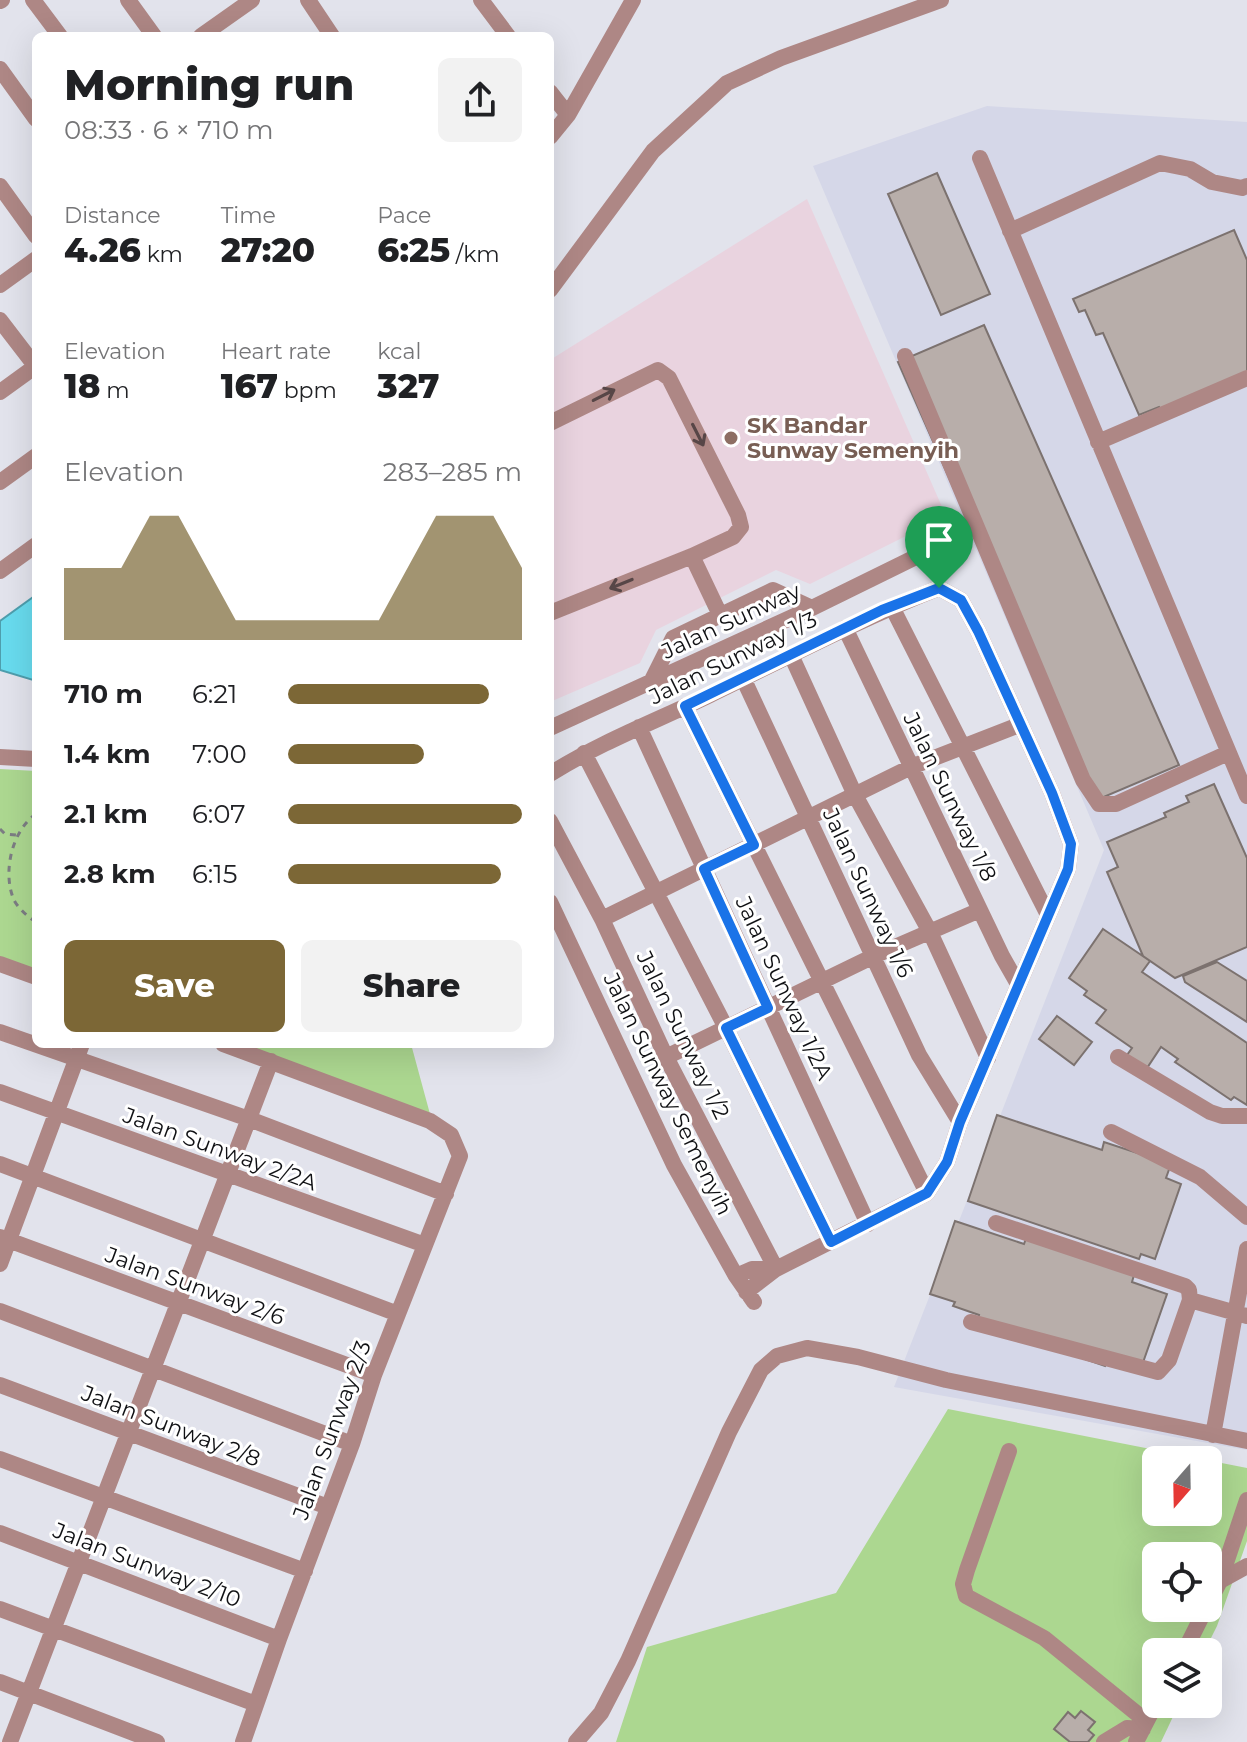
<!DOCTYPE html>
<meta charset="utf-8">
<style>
:root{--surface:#fff;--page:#f2f2f2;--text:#202124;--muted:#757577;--accent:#7c6736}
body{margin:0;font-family:Montserrat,sans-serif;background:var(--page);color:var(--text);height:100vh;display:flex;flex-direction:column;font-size:30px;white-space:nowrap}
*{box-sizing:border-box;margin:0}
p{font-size:26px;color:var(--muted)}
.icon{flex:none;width:44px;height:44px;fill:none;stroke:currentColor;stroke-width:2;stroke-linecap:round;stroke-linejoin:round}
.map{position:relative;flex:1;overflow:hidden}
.panel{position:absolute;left:32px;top:32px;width:522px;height:1016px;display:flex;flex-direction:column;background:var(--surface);border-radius:12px;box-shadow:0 8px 32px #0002}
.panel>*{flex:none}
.needle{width:52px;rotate:200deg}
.controls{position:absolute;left:1142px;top:1446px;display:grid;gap:16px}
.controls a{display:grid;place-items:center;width:80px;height:80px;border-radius:12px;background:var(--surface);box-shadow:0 8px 32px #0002;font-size:40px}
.pin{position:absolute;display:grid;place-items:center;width:68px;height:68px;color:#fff;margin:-82px -34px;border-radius:50% 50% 50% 0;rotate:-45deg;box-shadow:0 0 8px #0007}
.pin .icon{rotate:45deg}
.round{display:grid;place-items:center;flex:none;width:84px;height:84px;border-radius:12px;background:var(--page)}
.head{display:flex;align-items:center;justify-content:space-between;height:136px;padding:0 32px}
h1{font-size:44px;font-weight:800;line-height:60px}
.metrics{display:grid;grid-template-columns:repeat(3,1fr);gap:12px;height:136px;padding:8px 32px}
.metrics div{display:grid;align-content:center}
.metrics b{font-size:34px;font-weight:800}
.metrics small{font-size:22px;font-weight:400}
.metrics p{font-size:22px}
.chart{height:224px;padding:16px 32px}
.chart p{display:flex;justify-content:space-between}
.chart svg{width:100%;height:144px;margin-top:8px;fill:var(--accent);opacity:.7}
.primary-button{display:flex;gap:16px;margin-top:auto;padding:16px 32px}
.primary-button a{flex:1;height:92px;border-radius:12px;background:var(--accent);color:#fff;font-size:32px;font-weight:800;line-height:92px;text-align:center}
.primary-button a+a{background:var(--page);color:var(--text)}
ul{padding:0 32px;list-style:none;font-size:26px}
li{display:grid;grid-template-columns:128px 96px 1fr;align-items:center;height:60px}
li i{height:20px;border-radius:10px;background:var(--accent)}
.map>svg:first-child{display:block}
</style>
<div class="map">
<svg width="1247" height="1742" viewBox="0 0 1247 1742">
<rect width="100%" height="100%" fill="#e2e3ec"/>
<path fill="#d5d7e8" d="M987,106L1247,122V1450L894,1387L1104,850L813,166Z"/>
<path fill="#e9d3df" d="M807,199L946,516L810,584L776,570L656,630L640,663L550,702V360Z"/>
<path fill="#acd790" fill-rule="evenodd" d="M0,769L36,771V971L0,958Z
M237,1044H411L430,1114Z
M948,1409L1247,1468V1541L1217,1626L1204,1652H1156V1704H1179L1161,1742H616L647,1647L836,1593ZM1156,1460H1208V1512H1156ZM1156,1556H1208V1608H1156Z"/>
<path fill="#68dbee" stroke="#4e9ead" stroke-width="2" d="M36,595V678L33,680L0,670V621Z"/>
<path fill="#b8aeaa" stroke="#7c726f" stroke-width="2" d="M937,173L990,294L941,315L888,194Z
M1234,230L1247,260V373L1161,410L1159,407L1139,415L1103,333L1096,335L1085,310L1079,312L1073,299Z
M984,325L1179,765L1092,802L898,362Z
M1214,784L1247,858V947L1175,978L1143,956L1107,872L1118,867L1107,842L1166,817L1164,813L1189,802L1186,796Z
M1103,929L1150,961L1142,972L1247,1043V1105L1234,1097L1231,1100L1175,1062L1178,1059L1161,1047L1147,1068L1127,1055L1132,1048L1096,1023L1106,1010L1084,995L1087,991L1069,978Z
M1217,962L1247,981V1022L1185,982L1183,976Z
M1057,1016L1092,1042L1074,1065L1039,1039Z
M997,1115L1102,1150L1104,1142L1171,1164L1166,1178L1181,1184L1155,1259L1141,1254L1139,1259L968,1201Z
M955,1221L1024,1244L1029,1230L1136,1268L1132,1282L1167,1294L1140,1371L1107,1359L1105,1366L977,1322L979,1315L953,1306L955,1302L930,1294Z
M1081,1711L1095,1722L1088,1730L1094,1735L1088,1742H1070L1054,1729L1068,1712L1075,1718Z"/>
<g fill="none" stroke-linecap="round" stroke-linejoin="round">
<path stroke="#7c7d83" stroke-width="3" stroke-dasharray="6 6" stroke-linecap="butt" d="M36,814C12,830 2,873 14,900C18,908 28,917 36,922
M0,829L5,834L17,835"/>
<path stroke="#ae8785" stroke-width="16" d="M33,0L60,36
M128,0L154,36
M308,0L332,36
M481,0L508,36
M0,1L2,0
M201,36L252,0
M0,69L36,119
M550,92L568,115
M550,137L568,115L633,0
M980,158L1247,796
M0,186L36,236
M1010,231L1160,163L1190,169L1212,182L1242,188L1247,186
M0,285L36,259
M550,290L653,151L727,83L781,58L941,0
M0,320L36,367
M905,356L1083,780L1099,804H1116L1228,753
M0,392L36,366
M550,423L658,370L669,378L738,515L741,527L733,537L692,556L550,613
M1098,442L1247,378
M0,482L36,456
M692,556L721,617
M0,571L36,545
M892,607L1048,915
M845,628L1002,956L1018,984
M791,655L855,795L930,932L988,1058
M743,678L919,1055L960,1122
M651,682L673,638L773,590L812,608
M685,706L927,1193
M639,727L868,1224
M550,728L812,608L928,551
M584,753L726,1028L831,1242
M0,757L36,759
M550,774C601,742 656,721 710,695C786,658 860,619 939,588L961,600L978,631L1052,793L1071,844L1068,869L960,1122L947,1162L927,1193L776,1269L746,1292
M550,821L602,919L666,1057L776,1269
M550,902L674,1165L736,1276L754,1302
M602,919L911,767L1019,725
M0,964L36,977
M0,1032L249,1119L446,1194
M223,1044L430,1121L451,1135L460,1156L374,1375L352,1444L279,1639L243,1742
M666,1057L874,956L980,910
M1118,1057L1210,1112L1222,1116H1247
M0,1092L425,1245
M1111,1132L1200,1177L1247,1217
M0,1164L398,1314
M996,1223L1185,1286L1189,1290L1190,1300
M0,1237L374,1375
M0,1264L82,1044
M736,1276L752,1269H776
M0,1311L352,1444
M971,1322L1158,1372L1169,1360L1190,1300L1247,1316
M0,1385L328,1507
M1213,1435L1247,1249
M1009,1451L967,1570L963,1584L966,1596L1044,1638L1146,1721
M0,1459L305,1571
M0,1533L279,1639
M1220,1581L1247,1500
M1208,1604L1220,1581L1247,1566
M0,1609L256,1704
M1184,1652L1206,1608
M0,1682L157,1742
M10,1742L271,1061
M576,1742L601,1713L628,1661L729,1432L761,1370L777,1356L807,1348L858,1357L946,1380L1247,1441
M1104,1742L1127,1728L1143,1729
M1136,1742L1156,1703"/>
</g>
<defs><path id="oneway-shaft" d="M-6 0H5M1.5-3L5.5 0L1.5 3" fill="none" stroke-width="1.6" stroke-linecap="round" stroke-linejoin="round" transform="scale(2)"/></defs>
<g stroke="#574647">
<use href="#oneway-shaft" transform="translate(604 395) rotate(-27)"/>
<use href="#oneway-shaft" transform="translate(698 435) rotate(63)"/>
<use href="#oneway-shaft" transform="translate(621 584) rotate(158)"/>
</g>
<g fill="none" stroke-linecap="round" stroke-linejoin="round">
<g stroke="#fff" stroke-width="16">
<path id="route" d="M939,588L961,600L978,631L1052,793L1071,844L1068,869L960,1122L947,1162L927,1193L831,1242L726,1028L768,1008L704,869L754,845L685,706L882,610Z"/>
</g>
<use href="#route" stroke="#1a73e8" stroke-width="10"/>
</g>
<circle fill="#8d6e63" stroke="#fff" stroke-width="3" cx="731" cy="438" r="8"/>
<g text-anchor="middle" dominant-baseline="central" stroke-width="6" stroke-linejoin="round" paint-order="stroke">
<g font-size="22" font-weight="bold" fill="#785e54" stroke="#fff" text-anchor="start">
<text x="747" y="425">SK Bandar<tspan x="747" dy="25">Sunway Semenyih</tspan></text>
</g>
<g font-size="22" fill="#101114" stroke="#fff">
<text transform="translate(731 621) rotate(-25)">Jalan Sunway</text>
<text transform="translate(733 658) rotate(-26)">Jalan Sunway 1/3</text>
<text transform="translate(950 797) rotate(64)">Jalan Sunway 1/8</text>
<text transform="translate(868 893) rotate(65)">Jalan Sunway 1/6</text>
<text transform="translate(784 988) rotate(65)">Jalan Sunway 1/2A</text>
<text transform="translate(683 1035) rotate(64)">Jalan Sunway 1/2</text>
<text transform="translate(668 1094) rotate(64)">Jalan Sunway Semenyih</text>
<text transform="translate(220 1149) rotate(20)">Jalan Sunway 2/2A</text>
<text transform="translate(195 1286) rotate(20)">Jalan Sunway 2/6</text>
<text transform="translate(171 1426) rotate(21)">Jalan Sunway 2/8</text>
<text transform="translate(332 1430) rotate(-70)">Jalan Sunway 2/3</text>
<text transform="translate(147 1565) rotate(21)">Jalan Sunway 2/10</text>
</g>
</g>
</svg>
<div class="controls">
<a><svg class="needle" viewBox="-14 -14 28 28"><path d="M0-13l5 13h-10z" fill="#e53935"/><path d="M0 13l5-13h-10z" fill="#757577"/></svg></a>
<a><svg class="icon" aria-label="locate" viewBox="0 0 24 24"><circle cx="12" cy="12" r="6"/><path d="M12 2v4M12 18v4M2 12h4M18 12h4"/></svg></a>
<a><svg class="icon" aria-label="layers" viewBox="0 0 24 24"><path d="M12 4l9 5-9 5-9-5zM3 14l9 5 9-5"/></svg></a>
</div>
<div class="pin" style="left:939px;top:588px;background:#1e9e55"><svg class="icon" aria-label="arrive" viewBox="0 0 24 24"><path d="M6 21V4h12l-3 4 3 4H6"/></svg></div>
<section class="panel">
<div class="head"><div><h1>Morning run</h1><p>08:33 · 6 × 710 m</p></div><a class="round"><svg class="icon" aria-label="share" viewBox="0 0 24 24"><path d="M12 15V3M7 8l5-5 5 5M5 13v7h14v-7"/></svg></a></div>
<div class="metrics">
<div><p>Distance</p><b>4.26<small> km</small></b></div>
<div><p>Time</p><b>27:20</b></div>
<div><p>Pace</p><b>6:25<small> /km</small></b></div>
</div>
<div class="metrics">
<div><p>Elevation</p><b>18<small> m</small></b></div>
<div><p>Heart rate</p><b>167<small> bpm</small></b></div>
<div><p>kcal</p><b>327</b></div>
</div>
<div class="chart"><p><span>Elevation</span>283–285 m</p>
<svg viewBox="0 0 160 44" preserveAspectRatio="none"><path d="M0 44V22L10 22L20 22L30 6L40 6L50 22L60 38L70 38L80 38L90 38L100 38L110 38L120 22L130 6L140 6L150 6L160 22V44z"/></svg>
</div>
<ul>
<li><b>710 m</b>6:21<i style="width:86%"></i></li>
<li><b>1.4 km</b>7:00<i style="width:58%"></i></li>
<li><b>2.1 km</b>6:07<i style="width:100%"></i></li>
<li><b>2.8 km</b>6:15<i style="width:91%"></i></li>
</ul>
<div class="primary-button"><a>Save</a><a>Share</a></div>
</section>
</div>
